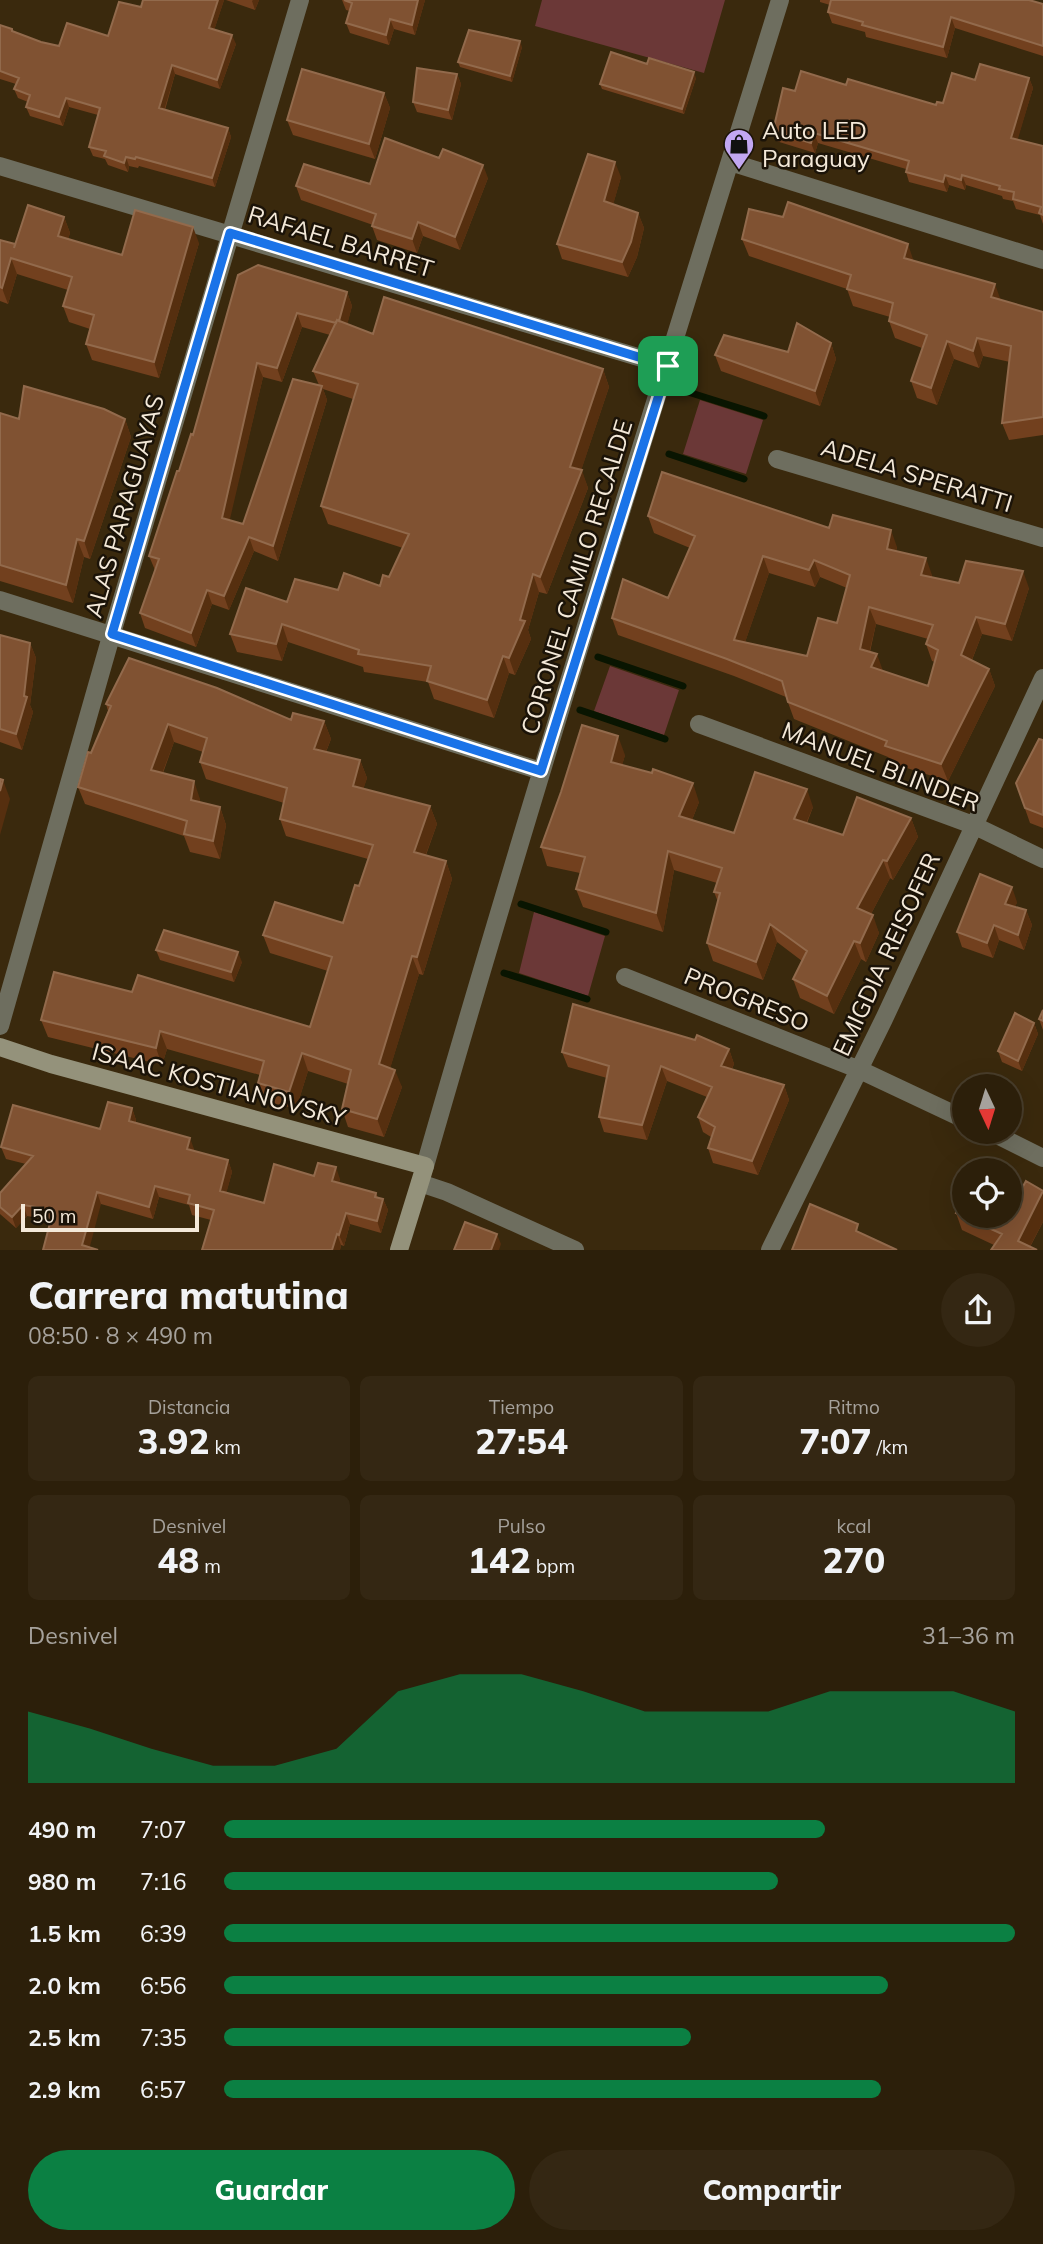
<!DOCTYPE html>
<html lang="es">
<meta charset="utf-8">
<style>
:root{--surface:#2c1f0a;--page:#342713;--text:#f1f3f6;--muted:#a6a29c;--line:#483d2b;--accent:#0b8043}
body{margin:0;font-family:Mulish,sans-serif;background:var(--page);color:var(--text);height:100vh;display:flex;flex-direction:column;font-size:26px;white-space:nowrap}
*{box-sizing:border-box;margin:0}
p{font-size:23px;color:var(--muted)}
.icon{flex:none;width:38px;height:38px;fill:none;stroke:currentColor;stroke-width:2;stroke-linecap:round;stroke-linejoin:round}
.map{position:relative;height:1250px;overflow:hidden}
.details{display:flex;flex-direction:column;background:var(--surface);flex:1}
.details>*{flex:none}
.needle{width:46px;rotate:176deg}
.controls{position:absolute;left:952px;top:1074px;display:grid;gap:14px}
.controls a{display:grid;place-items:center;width:70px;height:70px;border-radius:50%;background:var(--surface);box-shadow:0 7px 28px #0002,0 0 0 2px var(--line);font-size:35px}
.scale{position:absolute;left:21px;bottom:18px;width:178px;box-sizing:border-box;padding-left:7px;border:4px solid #f4e9d9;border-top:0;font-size:19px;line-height:24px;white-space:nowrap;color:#f4e9d9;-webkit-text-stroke:5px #1b1308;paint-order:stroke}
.pin{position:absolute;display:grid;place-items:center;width:60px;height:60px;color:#fff;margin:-30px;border-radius:14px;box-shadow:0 4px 10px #0006}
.round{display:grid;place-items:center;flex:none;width:74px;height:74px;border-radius:37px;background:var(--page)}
.headline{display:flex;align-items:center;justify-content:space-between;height:119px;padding:0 28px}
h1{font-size:38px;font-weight:800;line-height:52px}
.figures{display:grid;grid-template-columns:repeat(3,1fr);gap:10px;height:119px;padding:7px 28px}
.figures div{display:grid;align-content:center;border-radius:10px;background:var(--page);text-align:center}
.figures b{font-size:35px;font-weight:800}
.figures small{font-size:19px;font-weight:400}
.figures p{font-size:19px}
.chart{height:196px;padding:14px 28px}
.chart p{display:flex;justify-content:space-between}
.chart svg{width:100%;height:126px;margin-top:7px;fill:var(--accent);opacity:.7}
.primary-button{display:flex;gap:14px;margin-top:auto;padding:14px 28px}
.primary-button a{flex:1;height:80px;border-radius:42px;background:var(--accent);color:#fff;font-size:28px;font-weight:800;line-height:80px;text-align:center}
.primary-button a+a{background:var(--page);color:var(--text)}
ul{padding:0 28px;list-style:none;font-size:23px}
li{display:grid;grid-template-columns:112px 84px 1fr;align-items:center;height:52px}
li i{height:18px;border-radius:9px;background:var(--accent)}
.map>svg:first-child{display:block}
</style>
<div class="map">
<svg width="1043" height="1250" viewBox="0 0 1043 1250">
<rect width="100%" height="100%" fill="#3a290d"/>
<path fill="#6b3837" d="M542,0H725L704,73L535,26Z
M700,400L763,420L746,474L683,454Z
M610,666L679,690L664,735L594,711Z
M534,912L605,936L588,996L519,973Z"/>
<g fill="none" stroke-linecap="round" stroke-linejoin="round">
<path stroke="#091501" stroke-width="7" d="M688,392L764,416
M669,454L744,479
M598,657L683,686
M580,710L665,739
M521,904L606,932
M504,973L587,999"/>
<path stroke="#6e6e5f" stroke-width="18" d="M730,162L1043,260
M0,166L668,366
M777,459L1043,538
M0,600L541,771
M699,724L973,825L1043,859
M625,977L860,1070L964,1119
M991,1132L1043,1158
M425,1166C537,775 660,388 780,0
M770,1250L884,1019L1043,678"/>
<path stroke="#6e6e5f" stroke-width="18" d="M0,1026L112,633L300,0
M420,1183L447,1192L575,1250"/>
<path stroke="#94927b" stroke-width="18" d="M0,1047L51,1064L425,1166L399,1250"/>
</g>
<path fill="#72401e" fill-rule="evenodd" d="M224,0L214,30L236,44L220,89L175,74L165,110L228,128L231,137L215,187L139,166L138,168L129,166L128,172L108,165L105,159L93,156L89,147L98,115L69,107L63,126L30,116L26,107L28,102L18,98L14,89L16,84L0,79V25L12,29L13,32L41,42L59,46L108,36L141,7Z
M226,0H259L255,10Z
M342,0H425L415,35L394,29L389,45L350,33L346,23L350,11L346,10Z
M820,0H1029L1043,4V56L955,28L947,58L866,37L865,32L832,23L828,12L830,5L820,2Z
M522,47L512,82L460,67L458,62Z
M457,74L461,84L452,120L417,112L413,102Z
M696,78L684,114L602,89L600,84Z
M1029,78L1033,88L1017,140L1043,146V224L1040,215L1016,209L1013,201L1003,199L1002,196L966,185L965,190L949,185L947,192L909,182L906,172V169L818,143L815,153L776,141L773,131L795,91L846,85L936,105L943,103L975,80Z
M384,93L390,108L375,159L293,135L287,120Z
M621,177L613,204L638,213L644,228L637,257L628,277L562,259L557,244Z
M488,178L460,250L423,236L417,253L377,240L372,226L373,225L301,200L296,186Z
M64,217L70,233L68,239L122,255L199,243L159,378L92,360L86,344L90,329L69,322L63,306L68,290L17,274L8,304L0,301V240L15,244Z
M783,217L914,261L1001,300L1043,312V435L1009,440L1002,423L1010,362L983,356L979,368L954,359L937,405L917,398L911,381L922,348L895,338L889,321L890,317L853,306L847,289L749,256L742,239Z
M238,275L347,292L352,306L347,324L373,334L603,369L609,387L581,470L588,488L547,594L539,592L528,630L531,639L515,675L509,673L494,718L434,699L428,682L364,672L363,667L288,642L282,661L237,652L230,634L287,602L338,590L380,586L389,577L403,548L328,524L321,506L353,399L323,389L327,400L278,561L254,551L229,610L212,604L196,647L145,628L140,613L155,570L149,556L193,435ZM302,327L330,335L313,371L319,385L243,524L229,520L263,377L282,382Z
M831,343L836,359L820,406L721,371L715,355L788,352Z
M0,413L19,419H125L131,437L90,559L84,557L73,603L0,581Z
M648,516L829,528L897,547L896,551L932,575V577L959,583L1029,588L1012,641L982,634L972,660L989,669L995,686L948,781L891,763L888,757L794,719L786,697L734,676L618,635L612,618L668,598L690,548L654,533ZM769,573L815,587L820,577L847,588L837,623L807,656L745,642ZM876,624L928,639L926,644L932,661L935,662L928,686L883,671L870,652Z
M0,635L30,643L36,658L30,705L33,712L22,750L0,742Z
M106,704L324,721L331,739L326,752L360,760L367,778L363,789L430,806L437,824L426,855L446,861L452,879L423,975L419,974L390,1068L402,1087L384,1137L348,1127L342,1109L348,1084L308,1071L296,1109L265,1101L258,1083L260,1075L167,1049L162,1065L48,1037L41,1020L132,992L310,1027L328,971L270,953L263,935L343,923L359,886L368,859L286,836L280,819L284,803L206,779L200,762L203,752L174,742L163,773L200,799V803L220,807L226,825L220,859L190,852L184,836L85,804L78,787L108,711Z
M1043,740V828L1030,823L1016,783Z
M625,755L622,765L699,802L692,820L734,833L813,807L807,823L843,835L911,818L918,837L893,880L890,878L871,914L879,933L866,962L861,959L834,1014L800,998L793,979L802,961L777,942L763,980L713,961L707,943L718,902L714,892L717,883L674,870L663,932L583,907L576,889L580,873L547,866L541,847L561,792Z
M1017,902L1015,907L1026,910L1032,925L1024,950L999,940L993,958L962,947L957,932Z
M156,950L242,962L234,982L160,960Z
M1043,1010V1030L1039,1019Z
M1034,1023L1038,1034L1022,1071L1002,1062L998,1051Z
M729,1049L734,1064L732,1069L784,1085L789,1100L758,1175L713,1163L708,1148L711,1137L703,1132L698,1117L707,1097L667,1081L647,1140L604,1132L599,1117L607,1078L568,1067L562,1052Z
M132,1108L136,1120V1122L194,1149V1151L228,1160L232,1172L226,1193L264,1203L314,1176L340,1179L339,1183L376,1193L378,1198L383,1199L388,1210L381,1233L350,1224L344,1246L341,1245L340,1250H202L211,1220L192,1215L189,1205L159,1197L153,1219L101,1204L43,1250L50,1225L47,1219L27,1216L16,1228L0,1214V1193L26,1164L6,1159L1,1147L100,1129Z
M1043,1191V1222L1030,1247L994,1245L962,1230L956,1213L1015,1201Z"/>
<path fill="#562f0f" d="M218,0H224L212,37L209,28Z
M253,0H259L255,10L252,1Z
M418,0H425L415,35L412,25Z
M951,17L955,28L947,58L943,47Z
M390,19L394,29L389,45L386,35Z
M232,35L236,44L220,89L217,80Z
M520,41L522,47L512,82L510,76Z
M172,65L175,74L162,117L159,108Z
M694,72L696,78L684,114L682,109Z
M457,74L461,84L452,120L448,110Z
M1029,78L1033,88L1015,149L1011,138Z
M384,93L390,108L375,159L369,144Z
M66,98L69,107L63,126L59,117Z
M228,128L231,137L215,187L212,178Z
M814,133L818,143L815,153L811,143Z
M126,157L129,166L128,172L124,163Z
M615,162L621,177L610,216L604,201Z
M483,165L488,178L460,250L455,237Z
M945,175L949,185L947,192L943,182Z
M962,175L966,185L965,190L961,180Z
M638,213L644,228L637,257L628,277L622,262Z
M64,217L70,233L64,252L58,236Z
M418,222L423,236L417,253L412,239Z
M193,227L199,243L159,378L154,362Z
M908,244L914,262L904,258Z
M11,258L17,274L8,304L2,288Z
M995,284L1001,301L991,297Z
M347,292L352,306L344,338L338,324Z
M297,313L302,327L282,382L277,368Z
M977,338L983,356L979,368L973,351Z
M947,341L954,359L937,405L931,388Z
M831,343L836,359L820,406L815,391Z
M257,363L263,377L227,532L222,518Z
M603,369L609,387L577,483L582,470L588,488L547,594L540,577L570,467Z
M322,386L327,400L278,561L273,546Z
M125,419L131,437L90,559L84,541Z
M891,530L897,547L893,566L887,549Z
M249,537L254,551L229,610L224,596Z
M77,539L84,557L73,603L66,585Z
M763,556L769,573L740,657L734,640Z
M926,558L932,575L928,592L921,575Z
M814,560L820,577L815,587L809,570Z
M1023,571L1029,588L1012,641L1005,624Z
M533,574L539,592L528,630L531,639L515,675L509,658Z
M207,590L212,604L196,647L191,633Z
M869,607L876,624L866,666L860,649Z
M976,617L982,634L967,672L961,655Z
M282,624L288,642L282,661L276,644Z
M30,643L36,658L30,705L33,712L22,750L16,734L24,696Z
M877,654L883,671L871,667Z
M503,656L509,673L494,718L487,700Z
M989,669L995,686L948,781L941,764Z
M324,721L331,739L320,766L314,749Z
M168,724L174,742L157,787L151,770Z
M618,736L625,755L618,781L611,762Z
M360,760L367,778L359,803L353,786Z
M3,780L10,799L0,835V791Z
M194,781L200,799L197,818L191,800Z
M693,783L699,802L686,835L679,816Z
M807,789L813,807L800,837L794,819Z
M430,806L437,824L420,870L414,852Z
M220,807L226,825L220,859L213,841Z
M911,818L918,837L893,880L887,861Z
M668,851L674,870L663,932L656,913Z
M883,860L890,878L864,927L857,908Z
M446,861L452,879L423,975L417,957Z
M1012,887L1017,902L1011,919L1005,904Z
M1026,910L1032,925L1024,950L1018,935Z
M873,915L879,933L866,962L860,943Z
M770,924L777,942L763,980L756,962Z
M994,925L999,940L993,958L987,943Z
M854,941L861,959L834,1014L827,996Z
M238,952L242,962L234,982L231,972Z
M412,956L419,974L386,1082L379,1064Z
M1034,1023L1038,1034L1022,1071L1018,1061Z
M160,1031L167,1049L162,1065L156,1048Z
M729,1049L734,1064L726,1081L721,1066Z
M302,1053L308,1071L296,1109L289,1092Z
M661,1066L667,1081L647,1140L642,1125Z
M395,1070L402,1087L384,1137L377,1119Z
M784,1085L789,1100L758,1175L752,1161Z
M132,1108L136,1120L133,1132L129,1121Z
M190,1138L194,1149L191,1160L187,1149Z
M228,1160L232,1172L224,1202L220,1191Z
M336,1167L340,1179L337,1192L332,1181Z
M155,1186L159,1197L153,1219L149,1207Z
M1043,1191V1222L1028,1250L1018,1241Z
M97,1192L101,1204L89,1250L82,1245Z
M383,1199L388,1210L381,1233L377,1221Z
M23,1205L27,1216L16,1228L12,1217Z
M346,1213L350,1224L344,1246L339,1235Z
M337,1234L341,1245L340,1250H332Z
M497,1234L501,1244L499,1250H491Z"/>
<path fill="#805232" stroke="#926a4c" stroke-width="2" fill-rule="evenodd" d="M143,0H218L209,28L232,35L217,80L172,65L159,108L228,128L212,178L136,157L135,159L126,157L124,163L104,156L106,151L89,147L100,108L66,98L59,117L26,107L30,95L14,89L19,78L0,71V25L12,29V31L41,42L59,46L67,23L108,36L119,2L141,7Z
M344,0H418L412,25L390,19L386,35L346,23L352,3Z
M831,0H1029L1043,4V46L951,17L943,47L862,25L863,22L828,12Z
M469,30L520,41L510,76L458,62Z
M611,52L647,64L649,58L694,72L682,109L600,84Z
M980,64L1029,78L1011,138L1043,146V215L1039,213L1041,207L1013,199L1014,192L999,189L1000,186L962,175L961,180L945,175L943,182L906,172L909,161L814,133L811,143L773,131L783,88L795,91L801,71L846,85L848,79L936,105L937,102L943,103L952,73L975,80Z
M417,68L457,74L448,110L413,102Z
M302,69L384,93L369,144L287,120Z
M385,138L439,158L443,149L483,165L455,237L418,222L412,239L372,226L376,214L296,186L304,164L370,184Z
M588,154L615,162L604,201L638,213L631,242L622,262L557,244Z
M788,202L908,244L904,258L995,284L991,297L1043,312V417L1002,423L1011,346L977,338L973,351L947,341L931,388L911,381L927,335L889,321L893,303L847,289L851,275L742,239L749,209L783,217Z
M28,205L64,217L58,236L122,255L135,210L193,227L154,362L86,344L94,315L63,306L72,277L11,258L2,288L0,287V240L15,244L14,248Z
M258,265L347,292L339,321L337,320L336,323L297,313L277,368L257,363L222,518L243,524L293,379L322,386L273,546L249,537L224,596L207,590L191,633L140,613L159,559L149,556L177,471H179L191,434L193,435L238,275Z
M384,297L603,369L570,467L582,470L540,577L533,574L520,620L525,621L509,658L503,656L487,700L427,681L431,666L358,654L359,650L282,624L276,644L230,634L246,588L287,602L295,579L338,590L344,573L380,586L383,575L389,577L409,534L321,506L358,384L313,371L337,320L373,334Z
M797,323L831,343L815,391L715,355L724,335L788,352Z
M24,386L104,409L125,419L84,541L77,539L66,585L0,565V413L19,419Z
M662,472L829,528L833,515L891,530L887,549L926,558L921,575L959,583L966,561L1023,571L1005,624L976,617L961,655L989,669L941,764L885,746L887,741L788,702L782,681L727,659L612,618L623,579L668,598L695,536L648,516ZM763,556L809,570L814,560L850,575L837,623L818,618L807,656L734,640ZM869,607L933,625L926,644L938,650L928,686L871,667L877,654L860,649Z
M0,635L30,643L24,696L27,697L16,734L0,729Z
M129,658L217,688L291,720L293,713L324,721L314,749L360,760L353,786L430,806L414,852L446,861L417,957L412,956L379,1064L395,1070L377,1119L342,1109L351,1070L302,1053L289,1092L258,1083L264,1061L160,1031L156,1048L41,1020L54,972L132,992L138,975L310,1027L332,957L263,935L275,902L343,923L355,885L359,886L373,845L280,819L287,788L200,762L207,738L168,724L151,770L194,781L191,800L220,807L213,841L184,834L187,821L78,787L88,752L91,753L111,706L106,704Z
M582,725L618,736L611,762L652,773L653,769L693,783L679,816L734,833L755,772L807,789L794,819L843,835L857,797L911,818L887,861L883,860L857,908L873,915L860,943L854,941L827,996L793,979L807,951L770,924L756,962L707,943L720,893L714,892L722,868L668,851L656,913L576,889L585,857L541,847L561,792Z
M1039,739L1043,740V815L1025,808L1016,783Z
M0,779L3,780L0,791Z
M980,874L1012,887L1005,904L1026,910L1018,935L994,925L987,943L957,932Z
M164,930L238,952L231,972L156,950Z
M573,1004L695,1040L697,1035L729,1049L721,1066L784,1085L752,1161L708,1148L715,1127L698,1117L712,1087L661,1066L642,1125L599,1117L609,1066L562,1052Z
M1043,1010V1021L1039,1019Z
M1015,1013L1034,1023L1018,1061L998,1051Z
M108,1102L132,1108L129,1121L190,1138L187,1149L228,1160L220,1191L264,1203L274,1164L314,1176L318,1163L336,1167L332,1181L376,1193L375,1197L383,1199L377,1221L346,1213L339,1235L337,1234L332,1250H202L214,1210L188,1203L190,1195L155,1186L149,1207L97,1192L82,1245L98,1250H43L50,1223L43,1208L23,1205L12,1217L0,1207V1193L33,1156L1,1147L13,1105L100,1129Z
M1026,1181L1043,1191L1018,1241L1037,1250H991L1002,1234L956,1213L964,1198V1216H1010V1198L1015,1201Z
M810,1204L858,1224L856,1231L897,1250H792Z
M465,1222L497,1234L491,1250H454Z"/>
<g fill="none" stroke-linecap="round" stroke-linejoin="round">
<g stroke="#fff" stroke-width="14">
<path id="route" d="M230,233L668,366L541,771L112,634Z"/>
</g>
<use href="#route" stroke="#1a73e8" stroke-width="9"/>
</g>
<defs>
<g id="shop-pin" transform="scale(1.575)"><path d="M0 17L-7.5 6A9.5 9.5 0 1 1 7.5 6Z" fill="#c2a7f2" stroke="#1b1308"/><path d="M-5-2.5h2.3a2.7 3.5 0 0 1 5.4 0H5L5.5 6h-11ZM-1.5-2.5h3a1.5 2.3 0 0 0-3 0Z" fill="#111"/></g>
</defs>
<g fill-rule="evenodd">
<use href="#shop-pin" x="739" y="144"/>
</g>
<g text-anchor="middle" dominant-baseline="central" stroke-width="5" stroke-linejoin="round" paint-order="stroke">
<g font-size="24" fill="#f4e9d9" stroke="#1b1308" text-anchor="start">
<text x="762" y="130">Auto LED<tspan x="762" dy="28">Paraguay</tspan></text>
</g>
<g font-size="24" fill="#f4e9d9" stroke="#1b1308">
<text transform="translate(341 241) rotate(17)">RAFAEL BARRET</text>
<text transform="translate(917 475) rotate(17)">ADELA SPERATTI</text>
<text transform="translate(124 506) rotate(-74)">ALAS PARAGUAYAS</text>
<text transform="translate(576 577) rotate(-73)">CORONEL CAMILO RECALDE</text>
<text transform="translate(881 766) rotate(21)">MANUEL BLINDER</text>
<text transform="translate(886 954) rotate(-65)">EMIGDIA REISOFER</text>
<text transform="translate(747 999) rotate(22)">PROGRESO</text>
<text transform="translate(219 1084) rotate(15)">ISAAC KOSTIANOVSKY</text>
</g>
</g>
</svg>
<div class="controls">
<a><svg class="needle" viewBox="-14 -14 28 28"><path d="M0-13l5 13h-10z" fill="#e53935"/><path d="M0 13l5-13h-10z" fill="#a6a29c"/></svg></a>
<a><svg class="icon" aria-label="locate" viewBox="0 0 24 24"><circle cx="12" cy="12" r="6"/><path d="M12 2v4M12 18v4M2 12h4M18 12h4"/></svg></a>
</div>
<div class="scale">50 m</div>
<div class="pin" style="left:668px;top:366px;background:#1e9e55"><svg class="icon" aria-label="arrive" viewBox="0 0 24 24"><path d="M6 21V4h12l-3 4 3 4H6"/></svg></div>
</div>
<section class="details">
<div class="headline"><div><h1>Carrera matutina</h1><p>08:50 · 8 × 490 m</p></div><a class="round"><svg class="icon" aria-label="share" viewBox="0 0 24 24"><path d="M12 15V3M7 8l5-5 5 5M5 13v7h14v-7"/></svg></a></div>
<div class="figures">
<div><p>Distancia</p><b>3.92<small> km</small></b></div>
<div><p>Tiempo</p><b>27:54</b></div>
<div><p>Ritmo</p><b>7:07<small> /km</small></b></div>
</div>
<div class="figures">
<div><p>Desnivel</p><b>48<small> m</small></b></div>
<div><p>Pulso</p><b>142<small> bpm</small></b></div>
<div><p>kcal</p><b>270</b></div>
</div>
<div class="chart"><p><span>Desnivel</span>31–36 m</p>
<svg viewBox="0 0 160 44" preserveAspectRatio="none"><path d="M0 44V19L10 25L20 32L30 38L40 38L50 32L60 12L70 6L80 6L90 12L100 19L110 19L120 19L130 12L140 12L150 12L160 19V44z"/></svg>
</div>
<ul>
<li><b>490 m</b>7:07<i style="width:76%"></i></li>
<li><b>980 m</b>7:16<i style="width:70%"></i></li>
<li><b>1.5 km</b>6:39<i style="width:100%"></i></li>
<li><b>2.0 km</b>6:56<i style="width:84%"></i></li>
<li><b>2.5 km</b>7:35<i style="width:59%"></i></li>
<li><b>2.9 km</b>6:57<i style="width:83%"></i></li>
</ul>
<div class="primary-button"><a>Guardar</a><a>Compartir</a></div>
</section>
